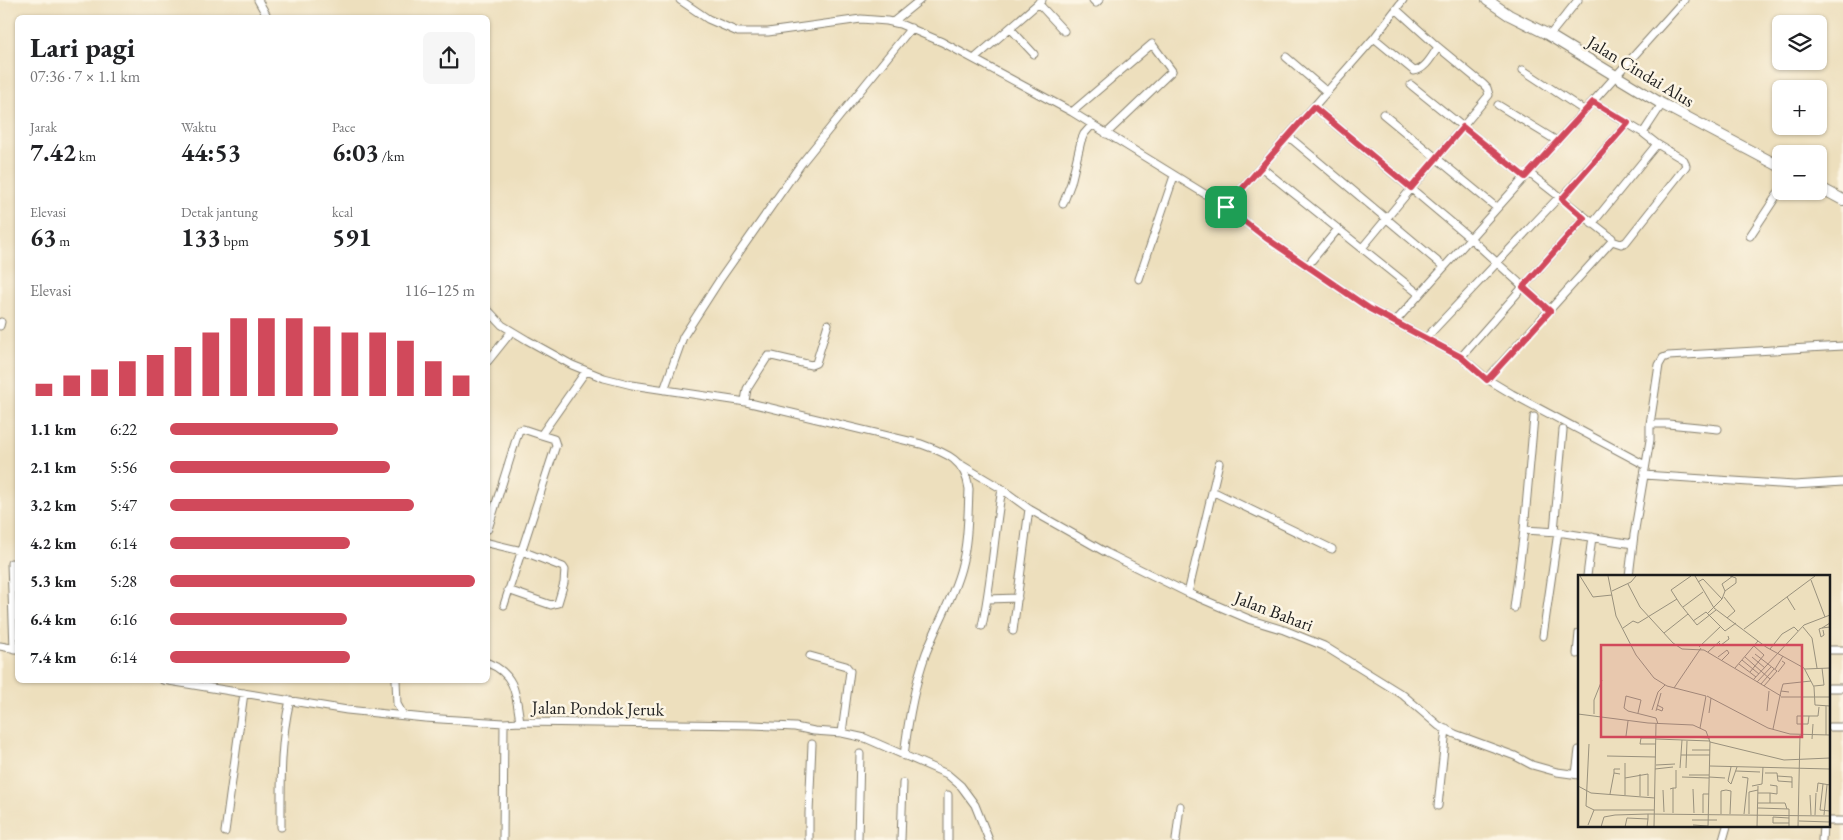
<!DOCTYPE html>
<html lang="id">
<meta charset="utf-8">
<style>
:root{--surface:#fff;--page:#f6f6f6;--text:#202124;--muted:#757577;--accent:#d1495b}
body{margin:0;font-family:"EB Garamond",serif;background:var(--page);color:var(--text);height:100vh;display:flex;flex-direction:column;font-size:19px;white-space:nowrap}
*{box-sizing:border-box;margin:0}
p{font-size:16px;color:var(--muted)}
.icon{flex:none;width:28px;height:28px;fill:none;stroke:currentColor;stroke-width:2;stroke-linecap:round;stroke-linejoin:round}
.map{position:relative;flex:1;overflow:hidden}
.side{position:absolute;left:15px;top:15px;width:475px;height:668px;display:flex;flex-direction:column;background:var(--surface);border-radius:8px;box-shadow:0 1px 4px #0004}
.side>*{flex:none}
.controls{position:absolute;left:1772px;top:15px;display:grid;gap:10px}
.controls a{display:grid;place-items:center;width:55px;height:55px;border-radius:8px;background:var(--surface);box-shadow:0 1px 4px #0004;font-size:25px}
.pin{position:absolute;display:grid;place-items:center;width:42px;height:42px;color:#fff;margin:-21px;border-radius:10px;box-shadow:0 2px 8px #0006}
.round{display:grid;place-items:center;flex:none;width:52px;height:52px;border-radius:8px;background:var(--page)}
.overview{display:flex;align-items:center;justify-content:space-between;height:85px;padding:0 15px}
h1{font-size:28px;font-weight:700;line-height:38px}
.figures{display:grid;grid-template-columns:repeat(3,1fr);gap:8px;height:85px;padding:5px 15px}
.figures div{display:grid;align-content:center}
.figures b{font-size:25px;font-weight:700}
.figures small{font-size:14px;font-weight:400}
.figures p{font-size:14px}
.chart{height:140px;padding:10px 15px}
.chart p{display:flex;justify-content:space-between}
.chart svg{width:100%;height:90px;margin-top:5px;stroke:var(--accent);stroke-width:6}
ul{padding:0 15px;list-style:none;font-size:16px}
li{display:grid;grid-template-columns:80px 60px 1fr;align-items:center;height:38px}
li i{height:12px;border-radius:6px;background:var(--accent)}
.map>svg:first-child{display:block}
</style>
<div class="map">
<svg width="1843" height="840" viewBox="0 0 1843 840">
<rect width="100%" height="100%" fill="#fcf5e5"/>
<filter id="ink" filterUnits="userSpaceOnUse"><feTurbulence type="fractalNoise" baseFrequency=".02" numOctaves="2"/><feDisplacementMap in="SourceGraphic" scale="10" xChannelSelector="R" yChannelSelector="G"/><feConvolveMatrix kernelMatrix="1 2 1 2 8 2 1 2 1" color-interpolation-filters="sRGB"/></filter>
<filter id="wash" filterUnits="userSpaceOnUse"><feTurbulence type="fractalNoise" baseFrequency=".0096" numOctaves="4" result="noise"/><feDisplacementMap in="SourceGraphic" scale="20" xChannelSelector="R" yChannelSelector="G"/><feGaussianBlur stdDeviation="1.12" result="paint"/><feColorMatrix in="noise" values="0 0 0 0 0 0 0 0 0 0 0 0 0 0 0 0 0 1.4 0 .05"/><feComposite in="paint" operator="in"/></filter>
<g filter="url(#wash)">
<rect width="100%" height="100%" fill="#eddfbd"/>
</g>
<g filter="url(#ink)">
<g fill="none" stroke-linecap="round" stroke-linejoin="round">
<g stroke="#847e6c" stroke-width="9">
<path id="street" d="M258,0L268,18
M680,0L708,19L738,32H768L861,19L887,21L900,24L942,42L1072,112L1226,207L1266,238L1370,309L1461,357L1487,379L1512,394L1645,465
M1093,0L1096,3L1099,0
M1038,3L1064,31
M893,22L920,0
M1010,28L1034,54
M1549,36L1578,0
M1374,38L1414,71C1425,70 1432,56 1438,47
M1286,57L1327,92
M974,59L1042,0
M1523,70L1585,111
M1411,85L1525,177
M1593,102L1643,133
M1498,105L1557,141
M1314,107L1470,238L1550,311
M1072,112L1152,44L1172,71L1106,134
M1383,114L1497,208
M1288,136L1444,267
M1261,167L1419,294
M1561,199L1628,123
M1063,204L1071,183L1081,141L1084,134L1092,125
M1226,207L1374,38L1403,0
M1592,224L1657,144L1643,133L1662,104
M1750,236L1781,189
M1612,241L1621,244L1626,242L1686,166L1684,160L1657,144
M1362,248L1489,95L1487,88L1483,84L1438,47L1396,9
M1307,266L1338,229
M1139,279L1174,176
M488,310L502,325L527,340L572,365L604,378L632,385L746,402L921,444C946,453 965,459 969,489C968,515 968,543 961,568C953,598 937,624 926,653C914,686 908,721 904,756
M1394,323L1684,0
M0,326L1,322
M1425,339L1559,197
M1461,357L1584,218
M488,361L512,331
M1487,379L1612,241V238L1529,173
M664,390L683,337L719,281L801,164L911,28
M745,401L747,389L768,356H772L811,365L816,363L828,324
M1650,424L1659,365L1663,358L1668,356L1843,346
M960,464L1002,489L1029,509L1107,553L1188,593L1251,620L1284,630L1324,646L1403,695L1439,726L1455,734L1515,756L1532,765L1557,772L1579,775
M1644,475L1794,485L1843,482
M1212,491L1332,549
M488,529L519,430L523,429L541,435L586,371
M1524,530L1558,532L1633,544
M1554,531L1563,430
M488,543L522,551L563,567L565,570L564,583L558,603L551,605L508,590
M11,563L14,649
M1587,576L1592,537
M1629,576L1634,535L1650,440V424H1668L1718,429
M1188,593L1219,463
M988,599L1018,598
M504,605L556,445L554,439L541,435
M1514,608L1524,530L1534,417
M982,626C992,581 994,534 1002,489
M1013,631L1029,509
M1543,636L1558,532
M0,646L17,649
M1829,650H1843
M1577,654L1579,633
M810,656L846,666L850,671L842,733
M488,663C516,674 516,695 520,722
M163,680L347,710L425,718L504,723L520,722L752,725L795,727L814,731L842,733L865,738L947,774L961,786L975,805L989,840
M396,680L397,704L403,715
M1829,688H1843
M1829,727H1843
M1576,774L1579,750
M948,795V840
M1438,806L1446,729
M1829,821H1843
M281,827C281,784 280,742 290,700
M225,832L244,693
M503,840L504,723
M809,840V813L812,744
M858,840L860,754
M901,840L903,783
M1176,840L1180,806
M1723,840L1727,826
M1822,840L1823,826"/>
</g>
<g stroke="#847e6c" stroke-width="12">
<path id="secondary" d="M1487,0L1509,15L1545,33L1662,104L1781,167
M1819,187L1843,200"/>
</g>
<use href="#street" stroke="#fff" stroke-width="7"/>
<use href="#secondary" stroke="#fff" stroke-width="10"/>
</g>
</g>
<g fill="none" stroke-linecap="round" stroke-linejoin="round" filter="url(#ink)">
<g stroke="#fff" stroke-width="10">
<path id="route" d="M1593,102L1628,123L1562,199L1584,218L1523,287L1550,311L1487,380L1461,357L1370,309L1266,238L1226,207L1314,107L1411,188L1463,127L1525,177Z"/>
</g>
<use href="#route" stroke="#d1495b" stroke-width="6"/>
</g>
<g text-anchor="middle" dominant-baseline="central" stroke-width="5" stroke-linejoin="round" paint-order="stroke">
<g font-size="18" fill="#1c1c1c" stroke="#fcf5e5">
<text transform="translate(1641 71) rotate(31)">Jalan Cindai Alus</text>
<text transform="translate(1274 611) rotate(21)">Jalan Bahari</text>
<text transform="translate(598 708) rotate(1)">Jalan Pondok Jeruk</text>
</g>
</g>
<g transform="translate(1578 575)">
<rect width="252" height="252" fill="#eddfbd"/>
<path fill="none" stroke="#99917d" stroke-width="1" d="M2,1L15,22L34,20M30,1L38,41L58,80L76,103L89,111L128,121L122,153M113,1L93,15L102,29L119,50L138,35M117,1L136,33L188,72L226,93L236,112L237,130L252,131M233,5L247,42M120,7L125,4L144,24L130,38M50,9L62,32L95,68L104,74L126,75L203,121M34,16L53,7L58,1M147,16L144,9L155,1M146,22L157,36L149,43M209,22L217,35M144,24L147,16L158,8V3L152,1M105,32L125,17M115,46L128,37L147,56L158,48M252,48L244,53L252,52M225,52L234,63L239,93M45,53L55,46L60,48L99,24M244,53L241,54L243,62L246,60L245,55M166,54L237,1M86,58L110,39M140,67L143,70L151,64L150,61M121,72L142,52M192,74L204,59L216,52L220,56M130,77L142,66M177,79L190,89M140,82L149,75L151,78L144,85M167,82L192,104M174,82L187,93M164,85L181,99M161,89L178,102M157,93L180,66M197,94L205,81M227,94L252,93M172,97L186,80L176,71M200,97L207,88L204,86M175,105L226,50L252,40M179,107L193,92M183,109L196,94M186,111L199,96L190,89M236,111L246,110L244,93M96,113L123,73M203,116L205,109L233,106M129,121L190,153L212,159L252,160M203,122H252M79,134L84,136L85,133L79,130M74,135L80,117L87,110M78,136L83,118M189,136L191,116M60,138L63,125L48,121L46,133L50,136L78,143L80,149M131,138L133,123M0,139L70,148L115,150L128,156L132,167L130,252M16,139V125L24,105M231,141L230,149H219V141H240L241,132M195,154L203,116L211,117M248,160V131M48,161L50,146M112,162L132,163M78,163H63L62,169H78M78,164L132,166M234,164L235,149M132,167L206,185L252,183M114,175H132M103,180H132M29,181L78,182M78,190L97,189M132,191L252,194M153,192L150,206L153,209L159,192M102,193L104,165M108,193L109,166M77,194L95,192M158,196L182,197M187,198H199L200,206L214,207M42,199L36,198V194H42M62,199V221M111,200H131M199,201L214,202V213M104,202L131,203M131,202L147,203M164,202L170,203L166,239M47,203L70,199V221M245,209L242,235L252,236M0,211L13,218L77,223M174,211L184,209L185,192M95,213H98V195M92,214L95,213V238M115,214L116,238M85,215L86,237M148,215L153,216L152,239M239,217L240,208L252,210M180,218H192V228M192,218L199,219V211L192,210M32,219L36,198M47,220V188M232,220L233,240M180,228H207L209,234M180,233L211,234V252M16,235H76M125,238V219H131M70,239L252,241M143,239V216L148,215M171,239V217L180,215M237,240L238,218M246,240L249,210M211,243L195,242V248H211M114,245H139M221,246L252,247M10,250L16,235L8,231L11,169M115,250L130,251M23,252L26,242L37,240L70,239V244M47,252L49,243L70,244L69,252M76,252L78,149M179,252L180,211M220,252L222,160"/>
<path fill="#d1495b" fill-opacity="0.15" stroke="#d1495b" stroke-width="2.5" d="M23,70H224V162H23Z"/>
<rect width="252" height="252" fill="none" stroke="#1c1c1c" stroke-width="2.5"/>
</g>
</svg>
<div class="controls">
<a><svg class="icon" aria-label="layers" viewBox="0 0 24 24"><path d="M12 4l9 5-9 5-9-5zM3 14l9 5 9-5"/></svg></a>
<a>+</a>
<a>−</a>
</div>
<div class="pin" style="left:1226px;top:207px;background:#1e9e55"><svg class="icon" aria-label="arrive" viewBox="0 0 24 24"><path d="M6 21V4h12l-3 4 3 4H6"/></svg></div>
<section class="side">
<div class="overview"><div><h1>Lari pagi</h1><p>07:36 · 7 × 1.1 km</p></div><a class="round"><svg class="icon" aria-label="share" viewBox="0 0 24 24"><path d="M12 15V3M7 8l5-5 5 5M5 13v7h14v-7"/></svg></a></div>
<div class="figures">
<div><p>Jarak</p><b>7.42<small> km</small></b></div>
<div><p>Waktu</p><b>44:53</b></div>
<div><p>Pace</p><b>6:03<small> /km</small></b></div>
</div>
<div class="figures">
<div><p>Elevasi</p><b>63<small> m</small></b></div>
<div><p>Detak jantung</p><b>133<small> bpm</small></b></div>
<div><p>kcal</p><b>591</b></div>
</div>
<div class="chart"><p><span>Elevasi</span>116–125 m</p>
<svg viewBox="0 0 160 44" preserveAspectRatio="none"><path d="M5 44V38M15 44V34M25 44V31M35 44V27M45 44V24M55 44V20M65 44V13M75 44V6M85 44V6M95 44V6M105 44V10M115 44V13M125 44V13M135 44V17M145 44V27M155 44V34"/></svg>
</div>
<ul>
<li><b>1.1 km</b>6:22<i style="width:55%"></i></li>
<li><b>2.1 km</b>5:56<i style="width:72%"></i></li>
<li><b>3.2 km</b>5:47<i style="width:80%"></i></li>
<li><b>4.2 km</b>6:14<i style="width:59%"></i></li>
<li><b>5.3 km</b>5:28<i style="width:100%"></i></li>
<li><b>6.4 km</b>6:16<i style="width:58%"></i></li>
<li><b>7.4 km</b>6:14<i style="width:59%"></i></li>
</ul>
</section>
</div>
